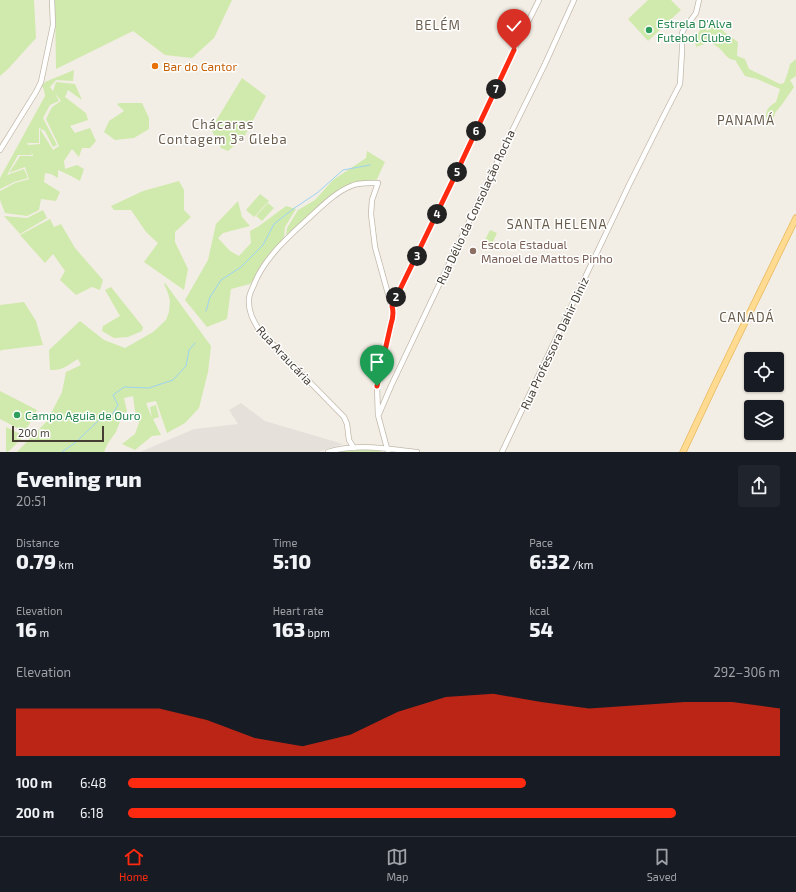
<!DOCTYPE html>
<meta charset="utf-8">
<style>
:root{--surface:#171b24;--page:#20242c;--text:#f1f3f6;--muted:#9ea1a6;--line:#363941;--accent:#ff2a10}
body{margin:0;font-family:"Exo 2",sans-serif;background:var(--page);color:var(--text);height:100vh;display:flex;flex-direction:column;font-size:15px;white-space:nowrap}
*{box-sizing:border-box;margin:0}
p{font-size:13px;color:var(--muted)}
.icon{flex:none;width:22px;height:22px;fill:none;stroke:currentColor;stroke-width:2;stroke-linecap:round;stroke-linejoin:round}
.map{position:relative;height:452px;overflow:hidden}
.side{display:flex;flex-direction:column;background:var(--surface);flex:1}
.side>*{flex:none}
.controls{position:absolute;left:744px;top:352px;display:grid;gap:8px}
.controls a{display:grid;place-items:center;width:40px;height:40px;border-radius:4px;background:var(--surface);box-shadow:0 1px 3px #0004;font-size:20px}
.scale{position:absolute;left:12px;bottom:10px;width:92px;box-sizing:border-box;padding-left:4px;border:2px solid #463e34;border-top:0;font-size:11px;line-height:14px;white-space:nowrap;color:#463e34;-webkit-text-stroke:3px #fff;paint-order:stroke}
.pin{position:absolute;display:grid;place-items:center;width:34px;height:34px;color:#fff;margin:-41px -17px;border-radius:50% 50% 50% 0;rotate:-45deg;box-shadow:0 0 4px #0007}
.pin .icon{rotate:45deg}
.km{position:absolute;width:20px;height:20px;margin:-10px;border-radius:50%;background:#222;color:#fff;font-size:11px;line-height:20px;text-align:center}
.round{display:grid;place-items:center;flex:none;width:42px;height:42px;border-radius:4px;background:var(--page)}
.headline{display:flex;align-items:center;justify-content:space-between;height:68px;padding:0 16px}
h1{font-size:22px;font-weight:800;line-height:30px}
.stats{display:grid;grid-template-columns:repeat(3,1fr);gap:6px;height:68px;padding:4px 16px}
.stats div{display:grid;align-content:center}
.stats b{font-size:20px;font-weight:800}
.stats small{font-size:11px;font-weight:400}
.stats p{font-size:11px}
.chart{height:112px;padding:8px 16px}
.chart p{display:flex;justify-content:space-between}
.chart svg{width:100%;height:72px;margin-top:4px;fill:var(--accent);opacity:.7}
ul{padding:0 16px;list-style:none;font-size:13px}
li{display:grid;grid-template-columns:64px 48px 1fr;align-items:center;height:30px}
li i{height:10px;border-radius:5px;background:var(--accent)}
.tab-bar{display:flex;justify-content:space-around;align-items:center;height:56px;border-top:1px solid var(--line);background:var(--surface);font-size:11px;color:var(--muted)}
.tab-bar a{display:grid;justify-items:center;gap:2px}
.tab-bar .selected{color:var(--accent)}
.map>svg:first-child{display:block}
</style>
<div class="map">
<svg width="796" height="452" viewBox="0 0 796 452">
<rect width="100%" height="100%" fill="#f3eee5"/>
<path fill="#e5e0da" d="M241,403L265,421L343,444L318,452H140L194,429L238,424L229,410Z"/>
<path fill="#d0e9ac" fill-rule="evenodd" d="M0,0H34L36,38L8,69L0,76Z
M55,0H232L214,38L192,58L165,55L133,31L56,69Z
M648,0H671L681,10L648,41L628,19Z
M713,20L719,24L724,32L738,42L737,56L745,59L749,69L780,84L784,83L788,72L790,64L796,59V76L790,80L794,87L783,103L775,113L773,120L769,125L766,124C766,112 765,109 776,102L780,89L757,79L745,76L735,60C727,60 724,52 719,48C716,46 713,44 710,42L696,47L695,41L702,25L707,31Z
M74,70L73,81L56,80L50,87L53,91L56,82L75,84L82,100L68,90L65,97L86,113L88,120L70,126L75,133L90,128L96,141L90,148H82L79,157L72,149L64,161L65,169L77,165L84,169L80,181C73,177 66,173 58,170V178L51,174L45,173L44,182L60,192L56,201L41,199L39,210L27,216L5,213L0,200V191L15,183L29,179L25,167L9,173L20,156H33L31,150L32,155H18L7,175L24,169L28,178L14,182L0,189V178L45,96L44,90L42,86L45,82ZM55,93L61,101L52,107L46,119L59,146L53,150L40,129V144L28,145L27,143H39V128L45,131L53,147L57,145L43,118L50,105L59,101Z
M242,78L266,96L244,137L228,151L221,148L211,129Z
M120,103H142L149,118V129L134,138L115,140L104,132L109,121L124,111L117,104Z
M367,151L385,162L376,181L361,182L334,193L286,235L287,228L298,210L315,200L333,180L366,158Z
M179,181L184,190V210L191,217L175,232V242L188,269L184,290L144,262L158,243L146,232L131,210H114L111,206L143,191Z
M260,194L269,201L254,217L246,210Z
M238,201L242,217L250,226L223,233L218,238L230,251L239,256L251,243L250,231L259,226L286,206L296,209L285,227L284,237L250,284L231,289L227,319L207,327L185,300L208,260L216,224Z
M268,203L274,208L262,221L256,216Z
M43,210L47,218L20,234L4,216L27,218Z
M50,219L54,227L61,224L75,248L103,280L100,290L92,287L76,295L60,280L65,271L53,254L45,263L20,235Z
M490,230L497,233L492,244L485,240Z
M165,283L211,346L208,372L199,408L185,423L167,433L156,401L146,403L152,418L150,407L156,405L159,417L153,419L161,435L152,436L135,450L122,444L135,434L139,423L135,411L133,396L124,398L127,411L121,419L116,432L108,443L104,452H17L47,421L62,392L66,372L81,365L78,359C68,365 62,371 50,370L49,350L80,321L104,340L125,348L153,332L166,320L169,312L170,301L168,293L164,284Z
M111,287L143,327L142,331L128,337L114,338L102,331L103,326L120,316L105,290Z
M24,302L36,321L43,345L2,350L0,351V305Z
M0,391L37,410L25,432L0,419Z
M6,427L24,436L9,451L7,452L6,451Z
M381,449V452H336L340,451Z"/>
<g fill="none" stroke-linecap="round" stroke-linejoin="round">
<path stroke="#9ed3f2" stroke-width="1" d="M206,311L210,297L221,280L241,267L263,245L274,224L293,209L317,193L343,170L370,165
M62,452L76,442L99,420L112,415L118,405L113,395L124,387L149,388L173,380L186,366L189,350L195,343"/>
<g stroke="#c2b8aa" stroke-width="6">
<path id="minor" d="M0,150L36,92L41,82L53,25L52,0
M392,306L453,180L514,50L539,0
M379,414L391,386L513,129L545,64L574,0
M354,448L349,440L347,424L344,417L259,330C253,320 248,311 249,299C249,295 251,291 253,287C263,259 288,237 310,217C322,206 336,192 351,186C359,182 369,183 378,183L372,200L371,214L375,247L393,312V317L391,324L377,386L378,415L388,452
M328,452C355,443 389,449 417,452
M502,452L629,185L661,121L680,84L682,51V33L684,29L696,13L699,0"/>
</g>
<g stroke="#e7b95e" stroke-width="7">
<path id="major" d="M683,452L714,386L796,218"/>
</g>
<use href="#minor" stroke="#fff" stroke-width="4.5"/>
<use href="#major" stroke="#ffdb92" stroke-width="5.5"/>
</g>
<g fill="none" stroke-linecap="round" stroke-linejoin="round">
<g stroke="#fff" stroke-width="8">
<path id="route" d="M377,386L391,324C393,318 394,313 392,306L453,180L514,50"/>
</g>
<use href="#route" stroke="#ff2a10" stroke-width="5"/>
</g>
<g fill="#2e9e5b" stroke="#fff" stroke-width="1.5">
<circle cx="649" cy="30" r="4"/>
<circle cx="17" cy="415" r="4"/>
</g>
<circle fill="#e8710a" stroke="#fff" stroke-width="1.5" cx="155" cy="66" r="4"/>
<circle fill="#8d6e63" stroke="#fff" stroke-width="1.5" cx="473" cy="251" r="4"/>
<g text-anchor="middle" dominant-baseline="central" stroke-width="3" stroke-linejoin="round" paint-order="stroke">
<g font-size="12" fill="#27864d" stroke="#fff" text-anchor="start">
<text x="657" y="23">Estrela D'Alva<tspan x="657" dy="14">Futebol Clube</tspan></text>
<text x="25" y="415">Campo Aguia de Ouro</text>
</g>
<g font-size="12" fill="#c56008" stroke="#fff" text-anchor="start">
<text x="163" y="66">Bar do Cantor</text>
</g>
<g font-size="12" fill="#463e34" stroke="#fff">
<text transform="translate(475 207) rotate(-65)">Rua Délio da Consolação Rocha</text>
<text transform="translate(554 343) rotate(-65)">Rua Professora Dahir Diniz</text>
<text transform="translate(285 355) rotate(47)">Rua Araucária</text>
</g>
<g font-size="12" fill="#785e54" stroke="#fff" text-anchor="start">
<text x="481" y="244">Escola Estadual<tspan x="481" dy="14">Manoel de Mattos Pinho</tspan></text>
</g>
<g font-size="13" letter-spacing="1" fill="#695c4b" stroke="#fff">
<text x="438" y="25">BELÉM</text>
<text x="746" y="120">PANAMÁ</text>
<text x="223" y="124">Chácaras<tspan x="223" dy="15">Contagem 3ª Gleba</tspan></text>
<text x="557" y="224">SANTA HELENA</text>
<text x="747" y="317">CANADÁ</text>
</g>
</g>
</svg>
<div class="controls">
<a><svg class="icon" aria-label="locate" viewBox="0 0 24 24"><circle cx="12" cy="12" r="6"/><path d="M12 2v4M12 18v4M2 12h4M18 12h4"/></svg></a>
<a><svg class="icon" aria-label="layers" viewBox="0 0 24 24"><path d="M12 4l9 5-9 5-9-5zM3 14l9 5 9-5"/></svg></a>
</div>
<div class="scale">200 m</div>
<div class="pin" style="left:377px;top:386px;background:#1e9e55"><svg class="icon" aria-label="arrive" viewBox="0 0 24 24"><path d="M6 21V4h12l-3 4 3 4H6"/></svg></div>
<div class="pin" style="left:514px;top:50px;background:#d93025"><svg class="icon" aria-label="check" viewBox="0 0 24 24"><path d="M5 12l5 5 9-10"/></svg></div>
<b class="km" style="left:396px;top:297px">2</b>
<b class="km" style="left:417px;top:256px">3</b>
<b class="km" style="left:437px;top:214px">4</b>
<b class="km" style="left:457px;top:172px">5</b>
<b class="km" style="left:476px;top:131px">6</b>
<b class="km" style="left:496px;top:89px">7</b>
</div>
<section class="side">
<div class="headline"><div><h1>Evening run</h1><p>20:51</p></div><a class="round"><svg class="icon" aria-label="share" viewBox="0 0 24 24"><path d="M12 15V3M7 8l5-5 5 5M5 13v7h14v-7"/></svg></a></div>
<div class="stats">
<div><p>Distance</p><b>0.79<small> km</small></b></div>
<div><p>Time</p><b>5:10</b></div>
<div><p>Pace</p><b>6:32<small> /km</small></b></div>
</div>
<div class="stats">
<div><p>Elevation</p><b>16<small> m</small></b></div>
<div><p>Heart rate</p><b>163<small> bpm</small></b></div>
<div><p>kcal</p><b>54</b></div>
</div>
<div class="chart"><p><span>Elevation</span>292–306 m</p>
<svg viewBox="0 0 160 44" preserveAspectRatio="none"><path d="M0 44V15L10 15L20 15L30 15L40 22L50 33L60 38L70 31L80 17L90 8L100 6L110 11L120 15L130 13L140 11L150 11L160 15V44z"/></svg>
</div>
<ul>
<li><b>100 m</b>6:48<i style="width:61%"></i></li>
<li><b>200 m</b>6:18<i style="width:84%"></i></li>
</ul>
</section>
<nav class="tab-bar">
<a class="selected"><svg class="icon" aria-label="home" viewBox="0 0 24 24"><path d="M3 11l9-7 9 7M6 9v11h12V9"/></svg>Home</a>
<a><svg class="icon" aria-label="map" viewBox="0 0 24 24"><path d="M3 6l6-2 6 2 6-2v14l-6 2-6-2-6 2zM9 4v14M15 6v14"/></svg>Map</a>
<a><svg class="icon" aria-label="saved" viewBox="0 0 24 24"><path d="M7 4h10v16l-5-4-5 4z"/></svg>Saved</a>
</nav>
